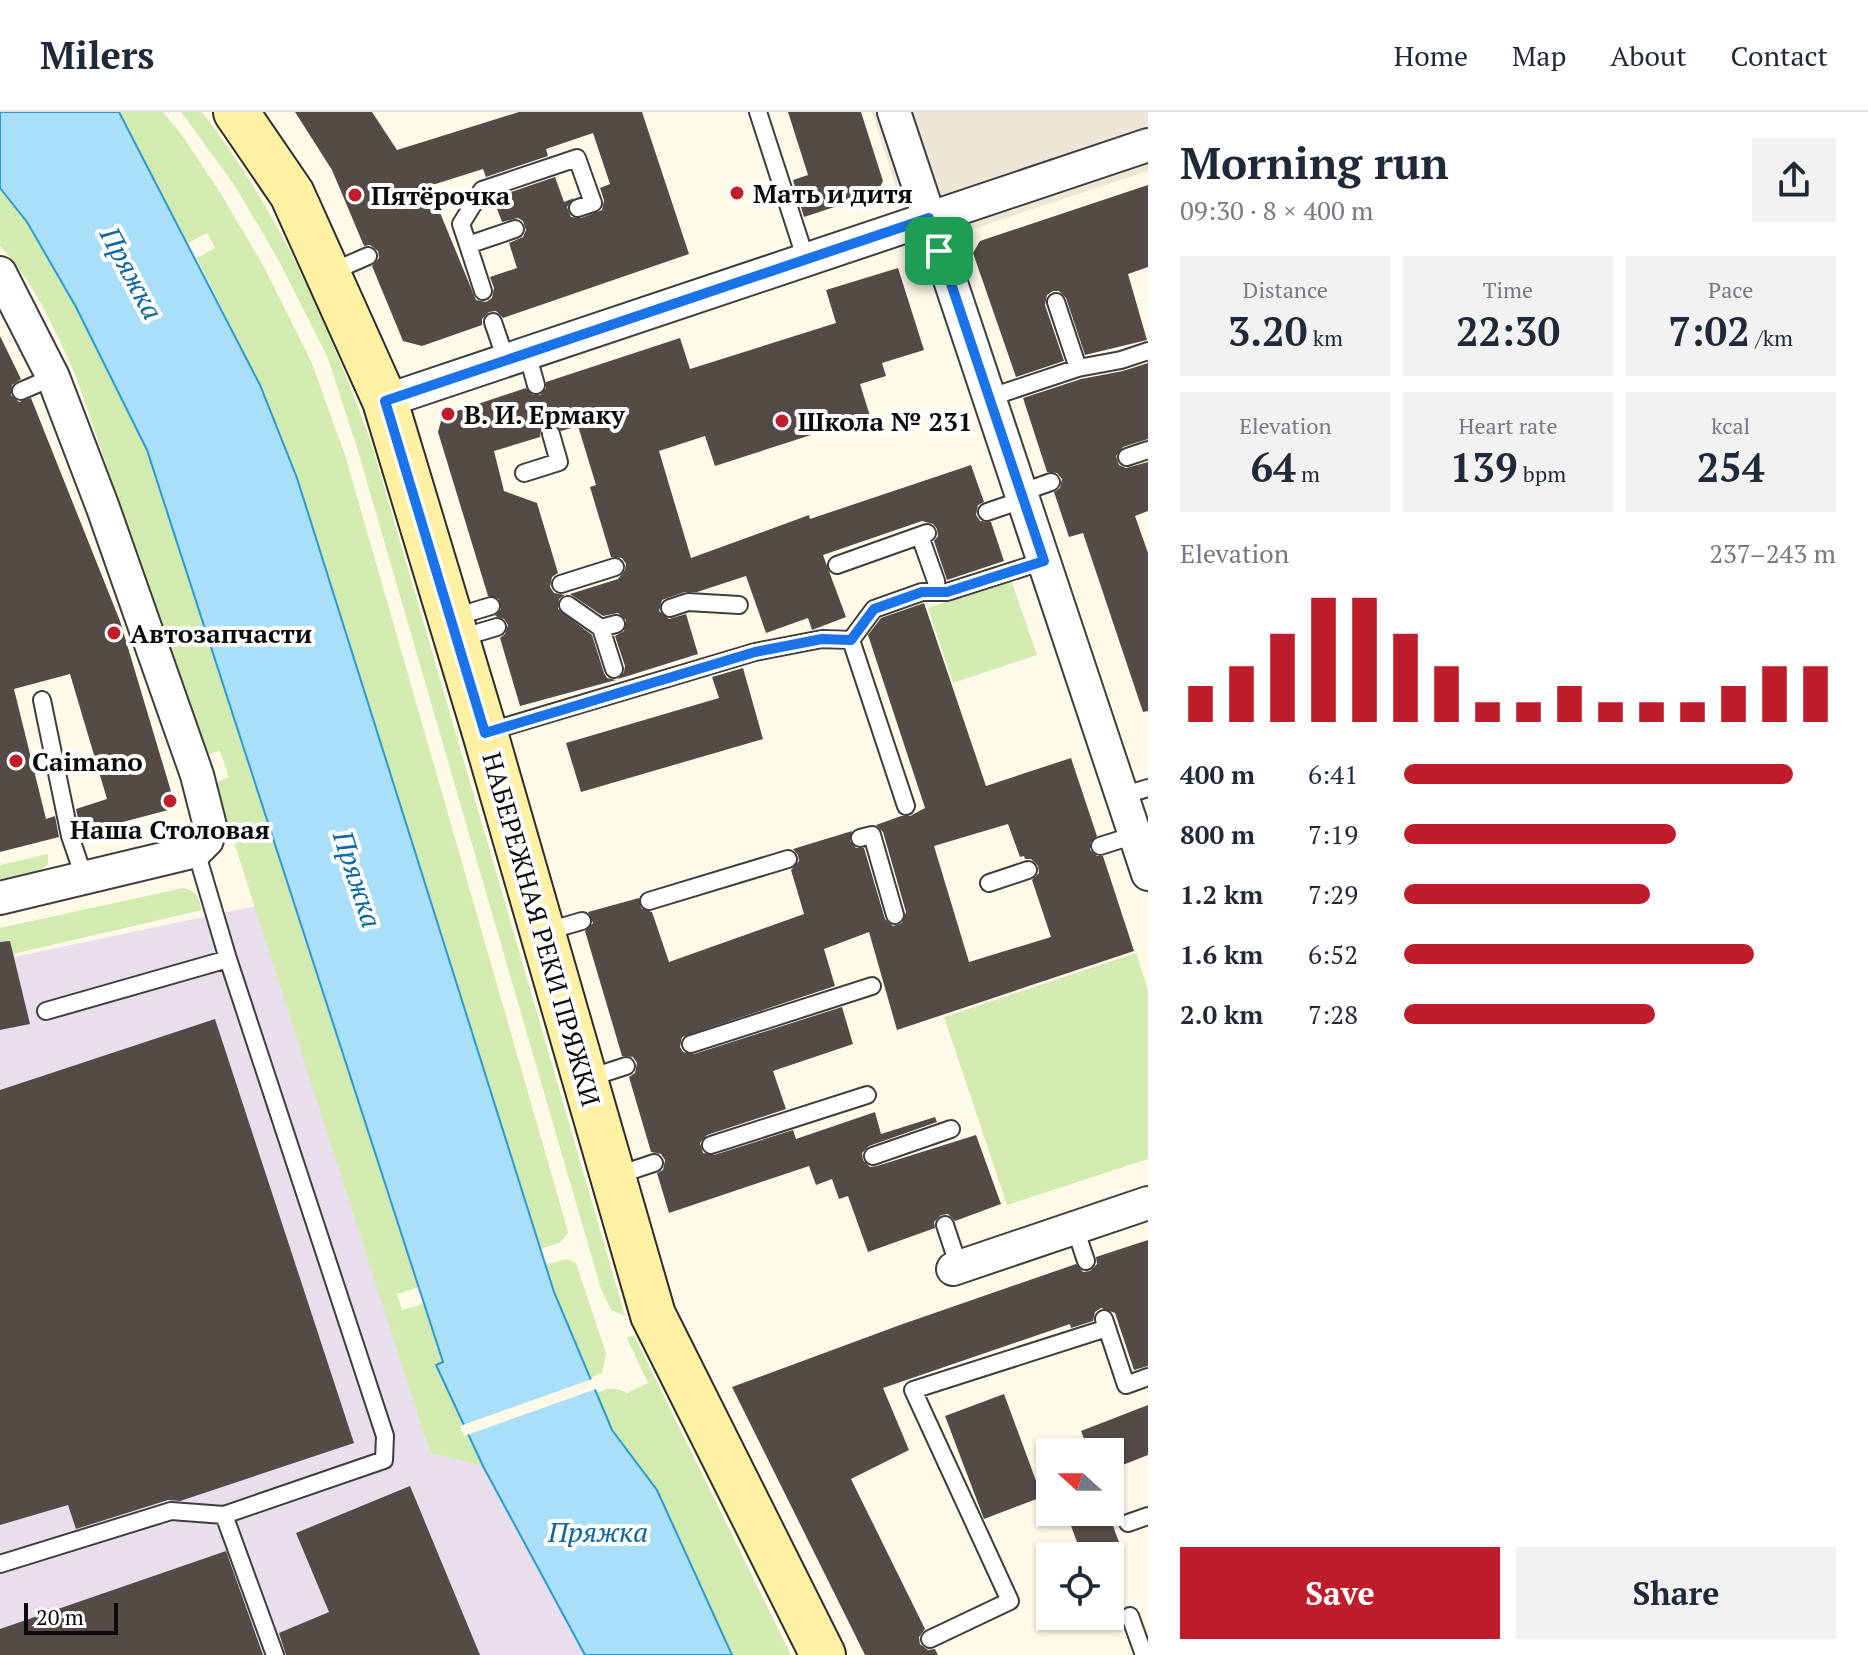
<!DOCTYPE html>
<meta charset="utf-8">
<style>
:root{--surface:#fff;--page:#f2f2f3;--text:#1f2937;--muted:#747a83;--line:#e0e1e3;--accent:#c01d2c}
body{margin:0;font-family:"PT Serif",serif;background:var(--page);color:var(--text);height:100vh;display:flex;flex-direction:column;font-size:30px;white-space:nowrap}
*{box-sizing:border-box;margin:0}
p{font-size:26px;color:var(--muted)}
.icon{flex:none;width:44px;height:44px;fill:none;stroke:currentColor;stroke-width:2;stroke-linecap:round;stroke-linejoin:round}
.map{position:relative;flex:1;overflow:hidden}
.side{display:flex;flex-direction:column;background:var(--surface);width:720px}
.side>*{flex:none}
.needle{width:52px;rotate:291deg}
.tools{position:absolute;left:1036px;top:1326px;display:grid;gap:16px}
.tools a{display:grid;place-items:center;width:88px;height:88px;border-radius:0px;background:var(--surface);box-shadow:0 2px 6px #0004;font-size:40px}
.scale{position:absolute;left:24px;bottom:20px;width:94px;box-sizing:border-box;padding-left:8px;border:4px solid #0b0b0b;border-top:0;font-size:22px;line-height:28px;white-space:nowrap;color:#0b0b0b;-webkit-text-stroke:6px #fff;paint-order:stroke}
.pin{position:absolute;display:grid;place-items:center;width:68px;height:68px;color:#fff;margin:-34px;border-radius:16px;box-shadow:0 4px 12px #0006}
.round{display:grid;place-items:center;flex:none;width:84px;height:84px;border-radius:0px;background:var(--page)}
.head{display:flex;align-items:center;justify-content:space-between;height:136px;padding:0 32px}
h1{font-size:44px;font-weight:700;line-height:60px}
.stats{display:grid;grid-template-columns:repeat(3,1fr);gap:12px;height:136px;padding:8px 32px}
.stats div{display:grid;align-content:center;border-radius:0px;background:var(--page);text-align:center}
.stats b{font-size:40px;font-weight:700}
.stats small{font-size:22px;font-weight:400}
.stats p{font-size:22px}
.chart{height:224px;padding:16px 32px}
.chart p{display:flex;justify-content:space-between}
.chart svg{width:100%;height:144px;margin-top:8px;stroke:var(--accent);stroke-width:6}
.action{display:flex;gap:16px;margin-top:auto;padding:16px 32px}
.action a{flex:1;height:92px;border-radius:0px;background:var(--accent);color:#fff;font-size:32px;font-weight:700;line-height:92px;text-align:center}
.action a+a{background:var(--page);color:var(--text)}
ul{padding:0 32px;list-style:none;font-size:26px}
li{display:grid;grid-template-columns:128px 96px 1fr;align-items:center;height:60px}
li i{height:20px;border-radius:10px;background:var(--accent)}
header{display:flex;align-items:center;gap:48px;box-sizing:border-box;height:112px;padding:0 40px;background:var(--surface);border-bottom:2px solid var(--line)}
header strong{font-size:38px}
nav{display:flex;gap:44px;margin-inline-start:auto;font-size:28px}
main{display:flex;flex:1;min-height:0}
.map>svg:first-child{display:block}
</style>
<header>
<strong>Milers</strong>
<nav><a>Home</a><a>Map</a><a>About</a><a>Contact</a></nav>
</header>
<main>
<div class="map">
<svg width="1148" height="1543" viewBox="0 0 1148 1543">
<rect width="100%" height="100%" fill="#fffae8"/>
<path fill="#e9deeb" d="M256,794L430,1341L483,1354L585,1543H0V848Z"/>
<path fill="#d1ebb1" d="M119,0H163L182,23L221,82L264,155L311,249L345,343L568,1120L561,1130L541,1137L297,366L260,273L197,146L215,136L207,121L188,131Z
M181,0H202C280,100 329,215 372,333L625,1204L611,1198L601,1177L358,339L328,246L278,147L235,74Z
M0,76L27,110L76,195L147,338L419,1175L397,1182L402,1198L424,1192L443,1250L436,1254L483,1354L430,1341L215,671L229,665L220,639L205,643L76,264C55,218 35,171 0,134Z
M1011,468L1037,543L953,571L928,496Z
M48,742V752L42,758L0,768V753Z
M183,776C196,778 199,786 202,798L0,845V816Z
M1136,841L1148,878V1047L1007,1093L944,905Z
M566,1147L576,1151L606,1241L602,1261L590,1266L554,1180L546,1153Z
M634,1223L791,1543H732L657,1378L612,1318L596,1281C608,1276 615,1275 627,1281L648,1271L627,1226Z"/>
<path fill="#eee7d8" d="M872,0H1148V59L915,136Z"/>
<path fill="#aadff9" stroke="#2d99d4" stroke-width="2" d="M0,0H119L260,273L297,366L554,1180L612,1318L657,1378L732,1543H585L483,1354L436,1253L443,1250L147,338L76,195L27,110L0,76Z"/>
<path fill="#fffae8" d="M595,1266L599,1276L464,1324L460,1314Z"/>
<path fill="#544b46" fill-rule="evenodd" d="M295,0H372L397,38L519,0H642L689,142L503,206L496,199L489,200L482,207V213L422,234L403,229L372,154L379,146L378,139L370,133L364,134L332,58ZM593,21L610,72L600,76L604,88L602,98L581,106L571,105L567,95L574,86L564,90L555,65L493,86L502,110L518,106L523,109L526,118L523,125L509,131L517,156L490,165L494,176L492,186L486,190L476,188L429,74L483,57L486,65L548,44L546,37Z
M788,0H861L883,69L877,81L804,105L793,68L808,63Z
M1148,73V155L1128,162L1147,228L1085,243L1066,186L1059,179H1053L1047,183L1045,193L1064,249L1016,265L973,141L980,129Z
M898,156L924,238L882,251L886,264L860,272L870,304L715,354L705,324L659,339L691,446L809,403L810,407L971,353L984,390L978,393L976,403L980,409L991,410L1004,449L947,468L934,429L938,424L937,417L933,412L922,409L823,443L846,505L812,518L808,506L766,521L746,464L697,480H685L662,488L659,499L669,507L686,502L698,542L618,567L624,560L625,554L615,524L624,519L626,508L618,501L603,504L570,482L618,467L625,458L626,452L622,446L611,445L590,375L596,373L578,314L561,319L554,312H547L541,319L540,325L494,339L504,379L537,391L558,461L552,465L550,475L554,481L565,483L559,487L558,497L592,523L604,561L607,566L616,568L520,594L500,526L505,522L508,513L504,507L495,504L501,497L499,487L488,484L438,320L441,309L448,302L526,276L533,283H540L546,276V270L680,226L690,257L836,211L826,178Z
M0,224L21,267L12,273L11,283L19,290L31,286L120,509L176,696L81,721L76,697L107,687L70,562L14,577L46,707L55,704L59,725L0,740Z
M1148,251V327L1123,335L1116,344L1119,353L1126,356L1148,350V399L1135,404L1148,441V599L1143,600L1083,421L1069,425L1054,380L1060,376L1062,367L1057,361L1047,360L1023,286L1081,267L1123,259Z
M924,491L986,674L1071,646L1097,724L1090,731V738L1097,744H1103L1134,839L897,918L869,820L824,837L835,874L682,925L680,935L683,940L694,942L842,895L853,932L773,959L786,997L707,1023L700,1031L703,1041L714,1043L793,1018L796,1027L875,1000L881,1022L935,1005L937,1010L869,1034L862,1041L863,1048L870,1055L877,1054L976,1023L1001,1092L955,1109L948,1102L941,1103L934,1110L935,1116L868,1140L848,1084L839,1087L832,1067L816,1073L809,1054L669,1101L657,1061L663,1058L665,1048L661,1042L651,1040L629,965L635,961L637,951L633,945L622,944L585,819L593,811L588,800L639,786L641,796L652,800L669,850L804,802L791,758L799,749L798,743L793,737L852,719L850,729L856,736H864L885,807L893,814L902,811L906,800L883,720L876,713L901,704H910L925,696L868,523L881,506ZM1008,712L1020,745L1024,744L1025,747H1031L1038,754L1039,761L1032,768L1051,825L969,850L934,734Z
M743,556L763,627L581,680L566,631L719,586L712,565Z
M10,829L30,912L0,918V830Z
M215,907L354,1331L180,1389L168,1388L76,1417L68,1393L0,1413V978Z
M1148,1128V1254L1134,1258L1115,1201L1101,1196L1095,1200L1093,1209L1071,1216L1070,1212L883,1276L909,1338L851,1367L925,1517L919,1525L920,1532L928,1538L935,1537L938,1543H865L732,1275L900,1213L1076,1152L1083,1160L1090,1159L1097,1152L1096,1145Z
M1004,1282L1042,1385L984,1407L945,1304Z
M1148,1293V1343L1110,1358V1340H1089L1081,1319Z
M410,1374L480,1543H286L279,1521L329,1500L296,1421Z
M1066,1400H1108L1124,1444H1082Z
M226,1439L263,1543H0V1517Z"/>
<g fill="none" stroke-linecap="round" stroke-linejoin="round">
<g stroke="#3e3e3e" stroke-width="20">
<path id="service" d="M758,0L806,148
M515,117L468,133L461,112L482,78L577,46L593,91L578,96
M468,133L483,179
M329,161L368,144
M1056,190L1078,256
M493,210L506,248
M527,241L536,273
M21,279L53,265
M988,286L1078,256L1121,248L1148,239
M1127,345L1148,338
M524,361L559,350L551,322
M1020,381L1051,370
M987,400L1022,388
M920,424L936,469L937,480
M837,453L927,421
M561,472L615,455
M568,493L601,516L616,512
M670,496L688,490L739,493
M451,506L491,494
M601,516L614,557
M460,526L497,515
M42,588L70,724L84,765
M487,620L755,540L822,527L851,528
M1122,684L1148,676
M906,694L851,528L874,497L922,480H947L1044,449
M860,726L872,723L895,803
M1100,734L1135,723
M989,771L1028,758
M649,789L788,747
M544,820L582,809
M46,899L228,847
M691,932L872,874
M586,967L626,954
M711,1033L867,983
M873,1044L951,1017
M615,1064L654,1051
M945,1113L959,1155
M1075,1116L1086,1149
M1104,1207L1126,1273L1148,1265
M224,1403L275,1543
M1128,1411L1148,1404
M0,1452L171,1399L224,1403L384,1348L385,1324L228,847L196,739
M1130,1504L1144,1543
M930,1527L1010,1489L913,1278L1107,1216"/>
</g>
<g stroke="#3e3e3e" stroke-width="36">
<path id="minor" d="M894,0L1148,762
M0,161L53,265L103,396L197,663L210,714L207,728L196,739L0,786
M385,289L1148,33
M953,1157L1148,1091"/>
</g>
<g stroke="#2d2d2d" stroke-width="48">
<path id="secondary" d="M236,0L292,82L385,289L485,621L653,1203L823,1543"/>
</g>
<use href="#service" stroke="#fff" stroke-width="16"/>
<use href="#minor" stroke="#fff" stroke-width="32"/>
<use href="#secondary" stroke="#fff1a3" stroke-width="44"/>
</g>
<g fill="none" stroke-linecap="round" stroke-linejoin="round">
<g stroke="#fff" stroke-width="16">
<path id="route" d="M929,106L1044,449L947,480H922L874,497L851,528L822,527L755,540L485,621L385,289Z"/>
</g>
<use href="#route" stroke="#1a73e8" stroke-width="10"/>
</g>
<g fill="#c01d2c" stroke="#fff" stroke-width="3">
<circle cx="737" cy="81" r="8"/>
<circle cx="355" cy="83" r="8"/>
<circle cx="448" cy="302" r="8"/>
<circle cx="782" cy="309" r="8"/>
<circle cx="114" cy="521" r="8"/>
<circle cx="16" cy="649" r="8"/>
<circle cx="170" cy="689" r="8"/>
</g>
<g text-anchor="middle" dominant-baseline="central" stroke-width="8" stroke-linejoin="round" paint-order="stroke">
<g font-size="26" font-weight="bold" fill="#0b0b0b" stroke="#fff" text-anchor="start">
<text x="753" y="81">Мать и дитя</text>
<text x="371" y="83">Пятёрочка</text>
<text x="464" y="302">В. И. Ермаку</text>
<text x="798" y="309">Школа № 231</text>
<text x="130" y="521">Автозапчасти</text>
<text x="32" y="649">Caimano</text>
<text x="170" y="717" text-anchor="middle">Наша Столовая</text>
</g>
<g font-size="26" fill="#0b0b0b" stroke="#fff">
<text transform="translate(542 817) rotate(74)">НАБЕРЕЖНАЯ РЕКИ ПРЯЖКИ</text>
</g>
<g font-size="28" font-style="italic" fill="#0f68a1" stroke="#fff">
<text transform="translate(132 161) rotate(62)">Пряжка</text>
<text transform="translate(358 767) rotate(72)">Пряжка</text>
<text x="598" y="1419">Пряжка</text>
</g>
</g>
</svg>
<div class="tools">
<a><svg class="needle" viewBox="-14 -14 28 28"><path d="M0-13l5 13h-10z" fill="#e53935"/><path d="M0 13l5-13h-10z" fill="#747a83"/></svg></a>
<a><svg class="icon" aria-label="locate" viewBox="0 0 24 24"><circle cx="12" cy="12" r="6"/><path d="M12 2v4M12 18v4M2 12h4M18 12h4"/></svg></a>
</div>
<div class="scale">20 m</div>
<div class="pin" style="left:939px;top:139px;background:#1e9e55"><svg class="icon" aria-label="arrive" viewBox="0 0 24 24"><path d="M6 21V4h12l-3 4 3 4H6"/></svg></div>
</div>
<section class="side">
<div class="head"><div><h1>Morning run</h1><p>09:30 · 8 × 400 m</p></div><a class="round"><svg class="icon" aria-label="share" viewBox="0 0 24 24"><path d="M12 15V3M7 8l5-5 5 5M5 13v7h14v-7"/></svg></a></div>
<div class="stats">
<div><p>Distance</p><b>3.20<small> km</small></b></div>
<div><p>Time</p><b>22:30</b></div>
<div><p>Pace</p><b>7:02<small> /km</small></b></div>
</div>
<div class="stats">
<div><p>Elevation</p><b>64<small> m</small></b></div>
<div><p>Heart rate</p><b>139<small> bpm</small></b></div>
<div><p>kcal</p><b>254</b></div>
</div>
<div class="chart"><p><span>Elevation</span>237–243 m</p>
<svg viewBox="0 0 160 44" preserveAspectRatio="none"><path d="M5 44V33M15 44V27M25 44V17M35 44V6M45 44V6M55 44V17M65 44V27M75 44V38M85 44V38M95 44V33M105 44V38M115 44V38M125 44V38M135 44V33M145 44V27M155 44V27"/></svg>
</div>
<ul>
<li><b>400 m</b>6:41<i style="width:90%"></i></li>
<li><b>800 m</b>7:19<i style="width:63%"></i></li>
<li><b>1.2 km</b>7:29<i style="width:57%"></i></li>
<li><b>1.6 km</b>6:52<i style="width:81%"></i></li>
<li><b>2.0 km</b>7:28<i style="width:58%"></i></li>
</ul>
<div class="action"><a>Save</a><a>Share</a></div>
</section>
</main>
